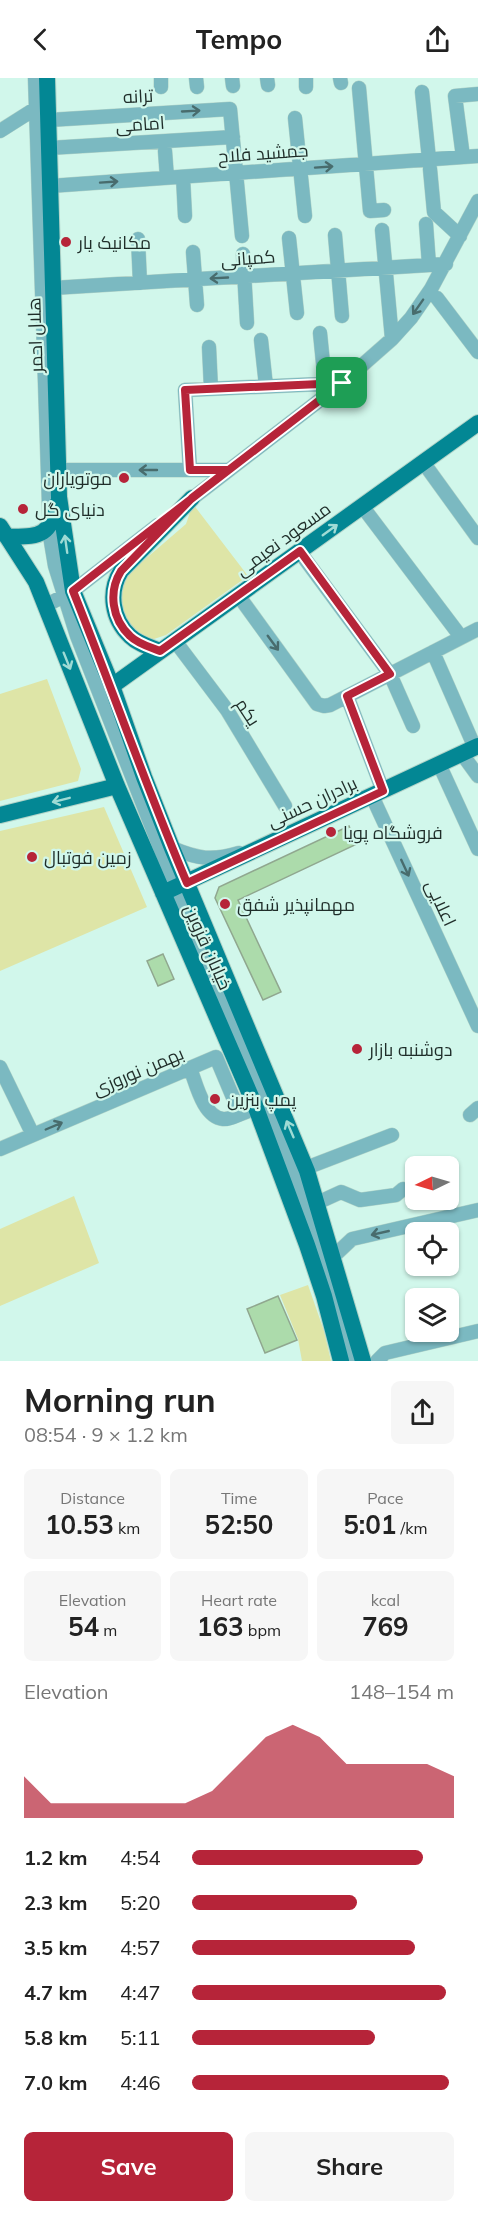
<!DOCTYPE html>
<meta charset="utf-8">
<style>
:root{--surface:#fff;--page:#f6f6f6;--text:#222;--muted:#767676;--accent:#b62439}
body{margin:0;font-family:Mulish,Cairo,sans-serif;background:var(--page);color:var(--text);height:100vh;display:flex;flex-direction:column;font-size:22px;white-space:nowrap}
*{box-sizing:border-box;margin:0}
p{font-size:20px;color:var(--muted)}
.icon{flex:none;width:33px;height:33px;fill:none;stroke:currentColor;stroke-width:2;stroke-linecap:round;stroke-linejoin:round}
.map{position:relative;height:1283px;overflow:hidden}
.side{display:flex;flex-direction:column;background:var(--surface);flex:1}
.side>*{flex:none}
.needle{width:39px;rotate:265deg}
.controls{position:absolute;left:405px;top:1078px;display:grid;gap:12px}
.controls a{display:grid;place-items:center;width:54px;height:54px;border-radius:9px;background:var(--surface);box-shadow:0 2px 4px #0004;font-size:30px}
.pin{position:absolute;display:grid;place-items:center;width:51px;height:51px;color:#fff;margin:-26px;border-radius:12px;box-shadow:0 3px 9px #0006}
.round{display:grid;place-items:center;flex:none;width:63px;height:63px;border-radius:9px;background:var(--page)}
.headline{display:flex;align-items:center;justify-content:space-between;height:102px;padding:0 24px}
h1{font-size:33px;font-weight:700;line-height:45px}
.stats{display:grid;grid-template-columns:repeat(3,1fr);gap:9px;height:102px;padding:6px 24px}
.stats div{display:grid;align-content:center;border-radius:9px;background:var(--page);text-align:center}
.stats b{font-size:26px;font-weight:700}
.stats small{font-size:16px;font-weight:400}
.stats p{font-size:16px}
.chart{height:168px;padding:12px 24px}
.chart p{display:flex;justify-content:space-between}
.chart svg{width:100%;height:108px;margin-top:6px;fill:var(--accent);opacity:.7}
.action{display:flex;gap:12px;margin-top:auto;padding:12px 24px}
.action a{flex:1;height:69px;border-radius:9px;background:var(--accent);color:#fff;font-size:24px;font-weight:700;line-height:69px;text-align:center}
.action a+a{background:var(--page);color:var(--text)}
ul{padding:0 24px;list-style:none;font-size:20px}
li{display:grid;grid-template-columns:96px 72px 1fr;align-items:center;height:45px}
li i{height:15px;border-radius:8px;background:var(--accent)}
header{display:flex;justify-content:space-between;align-items:center;height:78px;padding:0 24px;background:var(--surface);font-size:27px;font-weight:700}
.map>svg:first-child{display:block}
</style>
<header><svg class="icon" aria-label="back" viewBox="0 0 24 24"><path d="M15 5l-7 7 7 7"/></svg>Tempo<svg class="icon" aria-label="share" viewBox="0 0 24 24"><path d="M12 15V3M7 8l5-5 5 5M5 13v7h14v-7"/></svg></header>
<div class="map">
<svg width="478" height="1283" viewBox="0 0 478 1283">
<rect width="100%" height="100%" fill="#d1f7eb"/>
<path fill="#dee5a7" d="M193,426L248,498L166,557L148,563L132,555L116,514L121,502L186,446Z
M47,601L81,691L78,703L0,723V616Z
M104,729L147,829L0,893V753Z
M74,1118L99,1185L0,1228V1151Z
M308,1207L324,1253L331,1283H302L298,1261L280,1217Z"/>
<path fill="#acdbab" stroke="#90a78f" stroke-width="1.5" d="M349,748L357,766L238,822L281,914L263,922L215,820L219,809Z
M163,876L174,901L158,908L147,883Z
M278,1218L297,1262L265,1275L247,1231Z"/>
<g fill="none" stroke-linecap="round" stroke-linejoin="round">
<g stroke="#b1d3c8" stroke-width="15">
<path id="minor" d="M35,0L50,458L55,488L77,558L162,775L174,809C237,966 313,1118 352,1283
M161,0V9
M196,0L197,9
M232,0L233,8
M267,0L268,7
M306,0V9
M340,0L341,5
M359,10L370,133L384,132
M422,14L429,81
M295,40L305,138
M49,42L230,31L242,158
M0,53L41,27
M49,70L233,59
M165,73L167,100
M463,79L455,18L478,16
M430,91L434,134L460,158
M183,99L185,138
M50,108L478,78
M426,146L429,187
M382,152L392,261
M335,157L342,238
M289,160L297,235
M138,161L140,205
M193,174L197,227
M243,176L247,245
M53,210L446,186
M437,220L478,274
M320,255L325,305
M261,262L266,308
M209,269L211,311
M423,384L478,460
M58,392H228
M190,392L185,312L342,305
M185,426L342,305L392,261L411,240L431,211L478,123
M362,428L461,559
M299,473L390,596L413,648
M238,517L317,626L324,628L330,627L478,551
M45,528L73,513L158,447
M175,563L227,632L285,728
M433,574L475,670
M347,618L383,713
M462,676L478,698
M439,686L478,771
M372,718L478,948
M172,770C198,781 212,783 239,775
M0,989L33,1057
M190,990C196,1005 203,1039 223,1041C230,1042 239,1036 246,1034
M470,1037L478,1030
M0,1071L216,979L240,1036
M306,1090L392,1057
M317,1125L341,1114L360,1122L396,1117L403,1111
M334,1178L352,1161L478,1132
M377,1283L385,1275L478,1253"/>
</g>
<g stroke="#b1d3c8" stroke-width="18">
<path id="major" d="M47,0L59,419L73,513L112,608L144,699L172,770L307,1093L363,1283
M0,448L36,504L117,708L256,1030L307,1167L324,1218L341,1283
M7,459C40,458 49,460 58,424
M160,573C150,569 138,566 130,558C112,541 108,514 121,493L192,420
M112,608L478,345
M0,737L117,708
M163,815L478,668"/>
</g>
<use href="#minor" stroke="#7bb9c1" stroke-width="14"/>
<use href="#major" stroke="#038794" stroke-width="16"/>
</g>
<defs><path id="oneway-shaft" d="M-6 0H5M1.5-3L5.5 0L1.5 3" fill="none" stroke-width="1.6" stroke-linecap="round" stroke-linejoin="round" transform="scale(1.5)"/></defs>
<g stroke="#486c6d">
<use href="#oneway-shaft" transform="translate(191 33) rotate(-3)"/>
<use href="#oneway-shaft" transform="translate(324 89) rotate(-4)"/>
<use href="#oneway-shaft" transform="translate(109 104) rotate(-4)"/>
<use href="#oneway-shaft" transform="translate(219 200) rotate(177)"/>
<use href="#oneway-shaft" transform="translate(418 229) rotate(125)"/>
<use href="#oneway-shaft" transform="translate(148 392) rotate(-180)"/>
<use href="#oneway-shaft" transform="translate(273 565) rotate(54)"/>
<use href="#oneway-shaft" transform="translate(405 790) rotate(65)"/>
<use href="#oneway-shaft" transform="translate(54 1048) rotate(-23)"/>
<use href="#oneway-shaft" transform="translate(380 1155) rotate(167)"/>
</g>
<g stroke="#9edbd5">
<use href="#oneway-shaft" transform="translate(330 452) rotate(-36)"/>
<use href="#oneway-shaft" transform="translate(66 466) rotate(-98)"/>
<use href="#oneway-shaft" transform="translate(67 583) rotate(68)"/>
<use href="#oneway-shaft" transform="translate(61 722) rotate(166)"/>
<use href="#oneway-shaft" transform="translate(290 1051) rotate(-113)"/>
</g>
<g fill="none" stroke-linecap="round" stroke-linejoin="round">
<g stroke="#fff" stroke-width="12">
<path id="route" d="M342,305C252,374 162,443 73,513C112,610 146,709 187,805L383,713L347,618L390,596L300,473L160,573C150,569 138,566 130,558C112,541 108,514 121,493L192,420L228,392H190L185,312L342,305"/>
</g>
<use href="#route" stroke="#b62439" stroke-width="8"/>
</g>
<g fill="#b62439" stroke="#d1f7eb" stroke-width="2">
<circle cx="66" cy="164" r="6"/>
<circle cx="124" cy="400" r="6"/>
<circle cx="23" cy="431" r="6"/>
<circle cx="331" cy="754" r="6"/>
<circle cx="32" cy="779" r="6"/>
<circle cx="225" cy="826" r="6"/>
<circle cx="357" cy="971" r="6"/>
<circle cx="215" cy="1021" r="6"/>
</g>
<g text-anchor="middle" dominant-baseline="central" stroke-width="4.5" stroke-linejoin="round" paint-order="stroke">
<g font-size="18" fill="#1f2d29" stroke="#d1f7eb">
<text transform="translate(138 18) rotate(-3)">ترانه</text>
<text transform="translate(140 46) rotate(-4)">امامی</text>
<text transform="translate(263 75) rotate(-4)">جمشید فلاح</text>
<text transform="translate(248 180) rotate(-4)">کمپانی</text>
<text transform="translate(35 257) rotate(-92)">هلال احمر</text>
<text transform="translate(283 461) rotate(-36)">مسعود نعیمی</text>
<text transform="translate(248 634) rotate(57)">یکم</text>
<text transform="translate(312 724) rotate(-25)">برادران حسنی</text>
<text transform="translate(441 825) rotate(65)">اعلایی</text>
<text transform="translate(208 869) rotate(66)">خیابان قزوین</text>
<text transform="translate(138 993) rotate(-23)">بهمن نوروزی</text>
</g>
<g font-size="18" fill="#1f2d29" stroke="#d1f7eb" text-anchor="start">
<text x="78" y="164">مکانیک یار</text>
<text x="112" y="400" text-anchor="end">موتویاران</text>
<text x="35" y="431">دنیای گل</text>
<text x="343" y="754">فروشگاه پویا</text>
<text x="44" y="779">زمین فوتبال</text>
<text x="237" y="826">مهمانپذیر شفق</text>
<text x="369" y="971">دوشنبه بازار</text>
<text x="227" y="1021">پمپ بنزین</text>
</g>
</g>
</svg>
<div class="controls">
<a><svg class="needle" viewBox="-14 -14 28 28"><path d="M0-13l5 13h-10z" fill="#e53935"/><path d="M0 13l5-13h-10z" fill="#767676"/></svg></a>
<a><svg class="icon" aria-label="locate" viewBox="0 0 24 24"><circle cx="12" cy="12" r="6"/><path d="M12 2v4M12 18v4M2 12h4M18 12h4"/></svg></a>
<a><svg class="icon" aria-label="layers" viewBox="0 0 24 24"><path d="M12 4l9 5-9 5-9-5zM3 14l9 5 9-5"/></svg></a>
</div>
<div class="pin" style="left:342px;top:305px;background:#1e9e55"><svg class="icon" aria-label="arrive" viewBox="0 0 24 24"><path d="M6 21V4h12l-3 4 3 4H6"/></svg></div>
</div>
<section class="side">
<div class="headline"><div><h1>Morning run</h1><p>08:54 · 9 × 1.2 km</p></div><a class="round"><svg class="icon" aria-label="share" viewBox="0 0 24 24"><path d="M12 15V3M7 8l5-5 5 5M5 13v7h14v-7"/></svg></a></div>
<div class="stats">
<div><p>Distance</p><b>10.53<small> km</small></b></div>
<div><p>Time</p><b>52:50</b></div>
<div><p>Pace</p><b>5:01<small> /km</small></b></div>
</div>
<div class="stats">
<div><p>Elevation</p><b>54<small> m</small></b></div>
<div><p>Heart rate</p><b>163<small> bpm</small></b></div>
<div><p>kcal</p><b>769</b></div>
</div>
<div class="chart"><p><span>Elevation</span>148–154 m</p>
<svg viewBox="0 0 160 44" preserveAspectRatio="none"><path d="M0 44V27L10 38L20 38L30 38L40 38L50 38L60 38L70 33L80 22L90 11L100 6L110 11L120 22L130 22L140 22L150 22L160 27V44z"/></svg>
</div>
<ul>
<li><b>1.2 km</b>4:54<i style="width:88%"></i></li>
<li><b>2.3 km</b>5:20<i style="width:63%"></i></li>
<li><b>3.5 km</b>4:57<i style="width:85%"></i></li>
<li><b>4.7 km</b>4:47<i style="width:97%"></i></li>
<li><b>5.8 km</b>5:11<i style="width:70%"></i></li>
<li><b>7.0 km</b>4:46<i style="width:98%"></i></li>
</ul>
<div class="action"><a>Save</a><a>Share</a></div>
</section>
